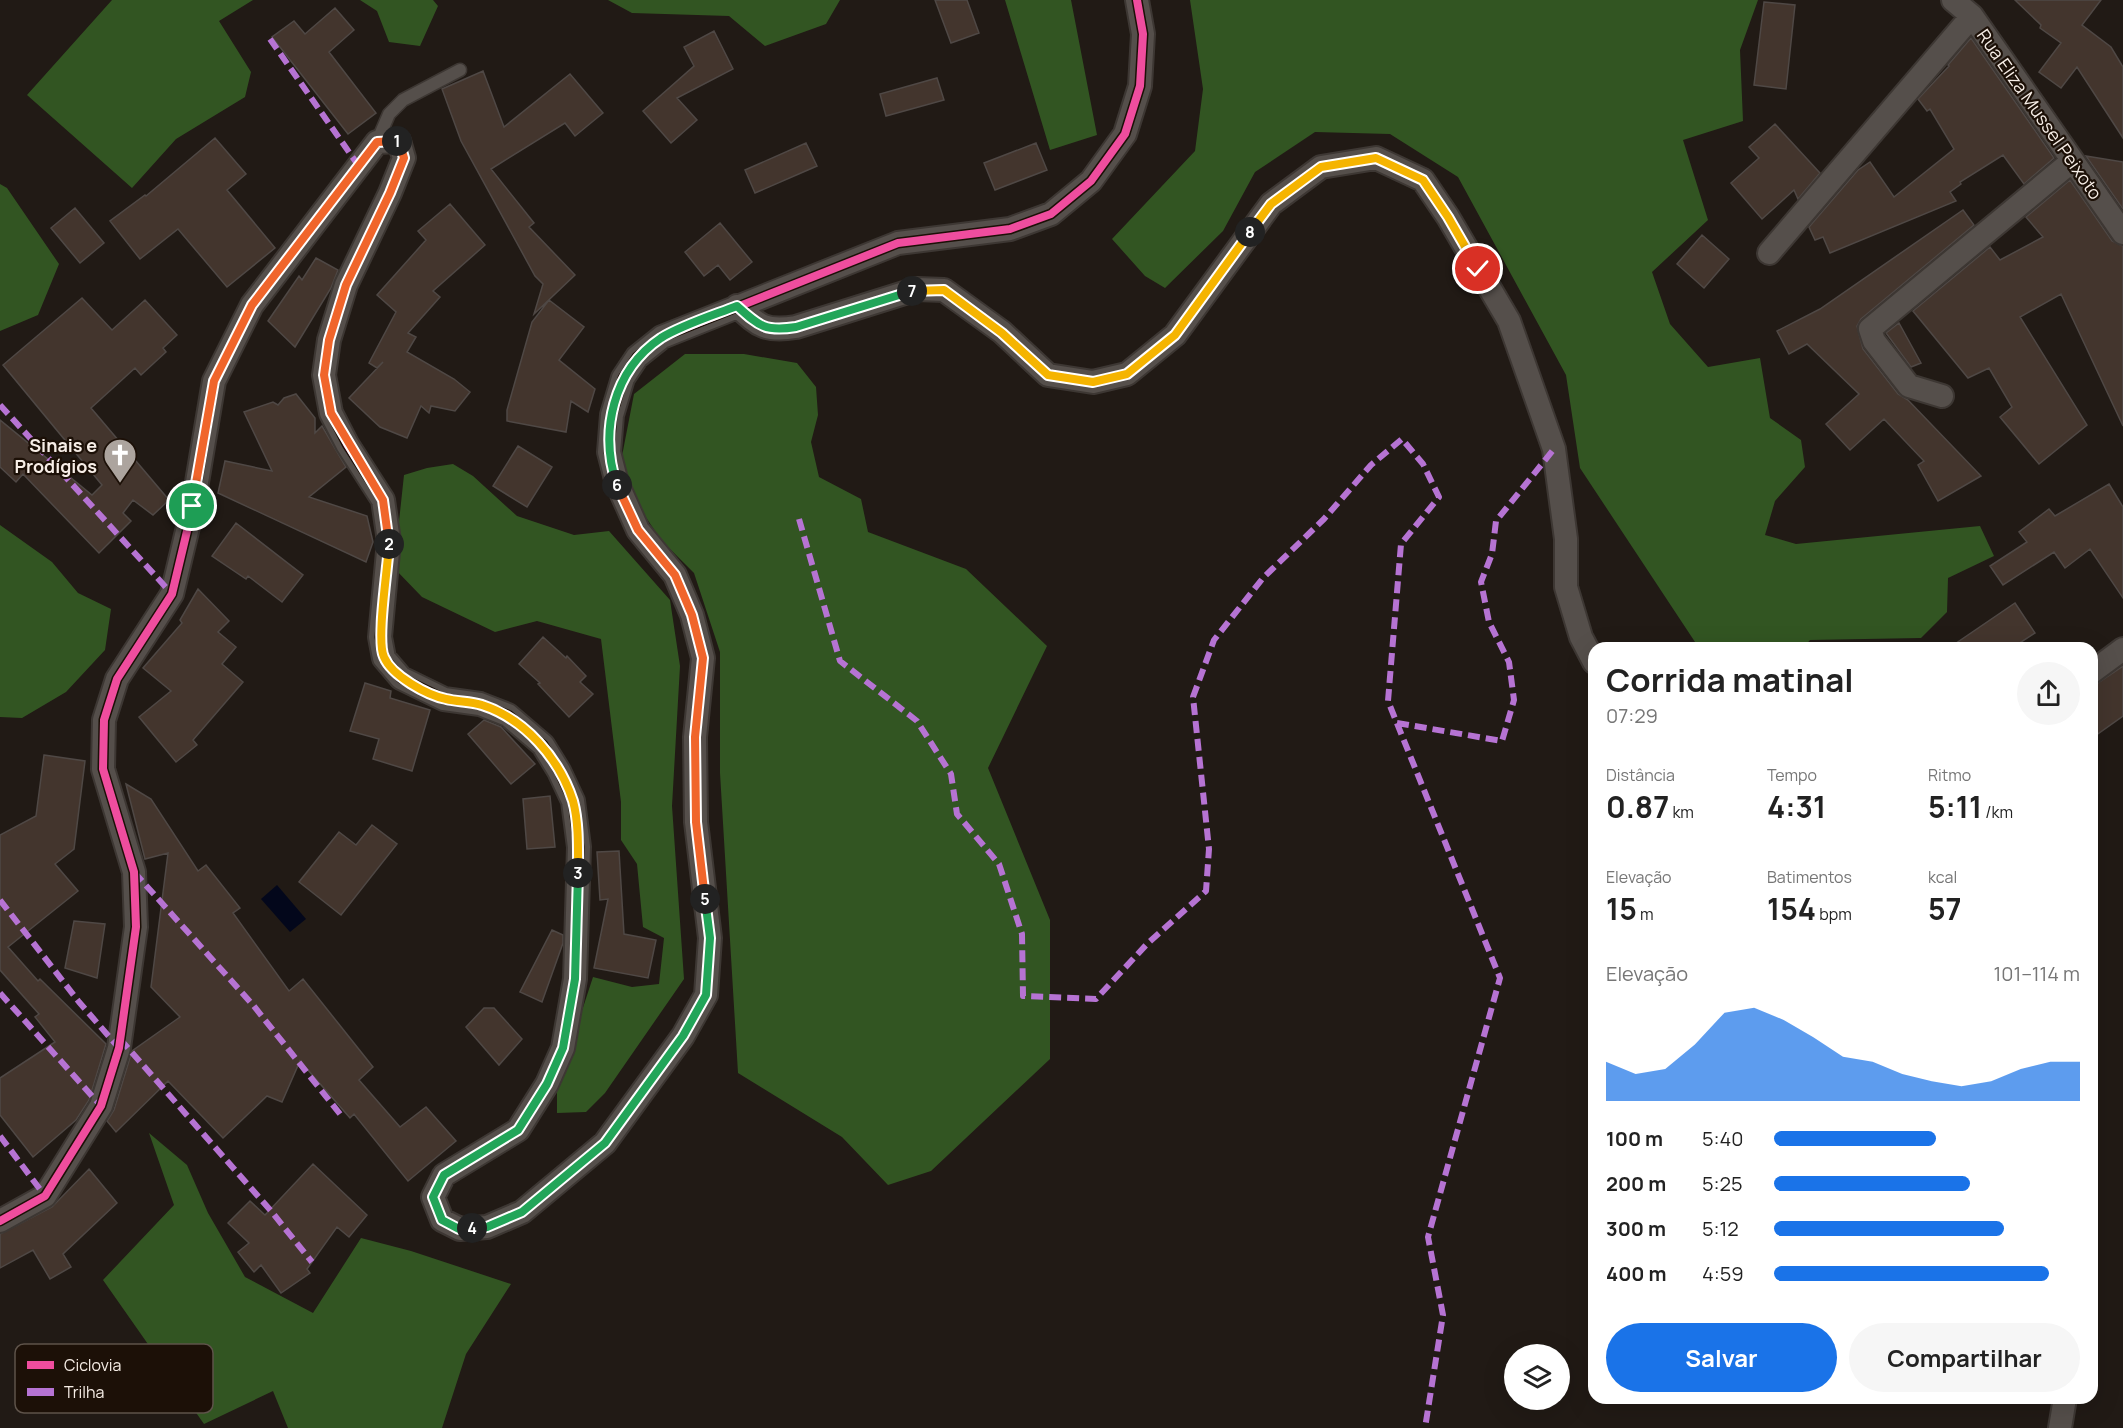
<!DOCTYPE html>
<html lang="pt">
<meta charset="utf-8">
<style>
:root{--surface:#fff;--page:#f6f6f6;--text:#222;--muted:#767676;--accent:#1a73e8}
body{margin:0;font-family:Manrope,sans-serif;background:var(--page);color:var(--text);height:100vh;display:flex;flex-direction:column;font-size:22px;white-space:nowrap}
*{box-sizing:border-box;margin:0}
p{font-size:20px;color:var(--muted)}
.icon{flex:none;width:33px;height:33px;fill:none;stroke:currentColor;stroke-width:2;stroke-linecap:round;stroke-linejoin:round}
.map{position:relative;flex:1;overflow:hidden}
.panel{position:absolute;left:1588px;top:642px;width:510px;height:762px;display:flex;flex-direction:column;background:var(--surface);border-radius:18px;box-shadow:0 6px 24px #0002}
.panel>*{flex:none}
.controls{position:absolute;left:1504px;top:1344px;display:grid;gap:12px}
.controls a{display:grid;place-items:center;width:66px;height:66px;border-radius:50%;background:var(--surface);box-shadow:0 6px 24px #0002;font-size:30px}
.pin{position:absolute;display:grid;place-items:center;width:51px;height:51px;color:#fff;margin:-26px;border:3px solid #fff;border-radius:50%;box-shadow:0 2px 6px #0007}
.km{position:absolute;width:30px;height:30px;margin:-15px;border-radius:50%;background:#222;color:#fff;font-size:16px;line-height:30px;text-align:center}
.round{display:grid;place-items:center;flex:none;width:63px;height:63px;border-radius:32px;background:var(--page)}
.head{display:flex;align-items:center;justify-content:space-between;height:102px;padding:0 18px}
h1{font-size:33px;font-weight:700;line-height:45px}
.figures{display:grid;grid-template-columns:repeat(3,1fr);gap:9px;height:102px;padding:6px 18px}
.figures div{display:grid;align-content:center}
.figures b{font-size:30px;font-weight:700}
.figures small{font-size:16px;font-weight:400}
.figures p{font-size:16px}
.chart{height:168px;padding:12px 18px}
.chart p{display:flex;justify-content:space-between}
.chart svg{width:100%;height:108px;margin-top:6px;fill:var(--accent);opacity:.7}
.action{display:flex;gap:12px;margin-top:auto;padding:12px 18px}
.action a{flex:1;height:69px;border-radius:36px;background:var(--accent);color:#fff;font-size:24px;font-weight:700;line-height:69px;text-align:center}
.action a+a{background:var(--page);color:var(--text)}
ul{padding:0 18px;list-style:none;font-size:20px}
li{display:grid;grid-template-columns:96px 72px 1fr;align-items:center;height:45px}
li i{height:15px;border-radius:8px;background:var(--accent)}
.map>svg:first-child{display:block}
</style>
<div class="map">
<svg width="2123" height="1428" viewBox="0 0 2123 1428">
<rect width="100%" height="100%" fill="#211a15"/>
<path fill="#325522" d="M112,0H253L219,21L251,72L245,97L176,139L132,188L27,95Z
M360,0H433L438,6L420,46L389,42L377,11Z
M608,0H840L826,24L765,46L729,16L632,13Z
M1005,0H1071L1097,135L1050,150Z
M1190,0H1758L1740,50L1743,121L1683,140L1708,220L1652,272L1670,324L1708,367L1760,358L1770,418L1801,440L1805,467L1775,501L1765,535L1796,544L1980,526L1994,556L1948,578L1947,612L1921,638L1810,640L1803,648H1699L1580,468L1566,375L1458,177L1390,134L1315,132L1255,172L1223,231L1165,288L1145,276L1112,239L1195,151L1203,89Z
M0,184L7,188L59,264L38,315L0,331Z
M685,354H744L797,363L816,387L818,415L811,442L819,477L861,499L868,532L966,569L1047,646L988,768L1050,920V1059L931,1171L888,1185L842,1137L738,1073L720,773V652L694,573L661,540L633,498L622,456L634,394Z
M453,464L473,476L517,516L574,535L609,531L670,600L680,666L672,806L684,979L605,1093L586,1112L557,1113V1087L593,977L632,987L659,984L664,938L643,927L637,864L621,840V802L601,639L537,621L495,632L422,597L394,568L404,475L427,468Z
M0,525L52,562L78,593L111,609L105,650L66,692L22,718L0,717Z
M149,1133L187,1165L208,1213L245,1277L313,1313L361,1238L411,1251L511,1284L466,1354L442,1428H288L273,1391L204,1424L103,1280L174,1205Z"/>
<path fill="#03071b" d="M277,885L306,919L290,932L261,899Z"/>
<path fill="#43352d" stroke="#4f4845" stroke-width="1.5" d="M935,0H967L979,33L951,43Z
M2015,0H2101L2082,25L2111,47L2123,67V138L2077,67L2061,88L2039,72L2061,43L2040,28L2041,25Z
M1764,2L1795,5L1786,89L1754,85Z
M335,8L354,30L329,52L376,113L348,134L272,37L294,21L305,34Z
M714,31L733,69L677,98L697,120L671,143L643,111L694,66L684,47Z
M1971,38L2054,158L2024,184L2003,155L1960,182L1961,184L1950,192L1956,201L1830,253L1823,237L1815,240L1809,227L1858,170L1870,162L1894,197L1954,149L1930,109L1927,111L1918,99L1949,66L1948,65Z
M483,71L504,127L570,74L603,113L575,136L565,123L491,169L534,223L529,227L575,275L534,314L543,284L535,276L461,141L442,89Z
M937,78L944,100L886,116L880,94Z
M1775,124L1820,173L1798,199L1794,190L1762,219L1731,183L1759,158L1749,147Z
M215,138L246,174L227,190L275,248L227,287L178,229L140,259L110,221L145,195L146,196Z
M806,143L817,166L755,193L745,170Z
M1036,143L1047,170L995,190L984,163Z
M2086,156L2123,162V209Z
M2070,180L2112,241L2123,246V426L2061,294L2020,317L2087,425L2039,464L2000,417L2012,407L1989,368L1968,378L1913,311L1990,247L2000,260L2043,237L2026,217Z
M450,204L485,245L433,291L440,297L408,333L416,337L407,352L454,379L470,392L455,411L431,406L429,413L421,406L407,438L380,427L349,398L383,362L377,368L369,363L396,312L377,295L426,240L418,231Z
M75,208L104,243L80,263L51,228Z
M1963,210L1974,225L1861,319L1857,326L1863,349L1898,394L1908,400L1981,476L1938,501L1918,465L1924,461L1884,419L1850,450L1826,424L1859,394L1807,344L1789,354L1777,331L1820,309Z
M720,223L752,262L730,280L718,265L704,276L685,252Z
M1702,235L1729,259L1704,288L1677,264Z
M316,258L338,270L331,288L295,347L268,321L299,276L302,280Z
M82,298L112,330L145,300L177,335L163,348L166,352L141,375L135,368L91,408L169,500L153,515L133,500L123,513L131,521L99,553L23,474L16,482L0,467V420L92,495L102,485L3,365Z
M549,300L584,327L559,360L595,389L588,412L571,401L566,432L507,421V410L532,322Z
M1899,323L1921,363L1911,367L1886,333Z
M296,394L315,418V433L322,426L346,467L309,497L367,516L373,542L366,562L218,493L225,461L272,471L244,412L273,402L278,405L284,398Z
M518,446L552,467L527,507L493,486Z
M2109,484L2123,507V598L2090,549L2065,568L2054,552L2003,585L1990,566L2027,542L2019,532L2049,509L2055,516Z
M236,523L303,575L282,602L248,576L246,579L212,556Z
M198,589L229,621L218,632L236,647L222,664L243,682L193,740L197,745L176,762L139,717L171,691L143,668L182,623L180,620Z
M2015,603L2035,633L2012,648H1949Z
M543,637L566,658L567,656L586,676L580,682L593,694L569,717L538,684L540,683L519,664Z
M2123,666V716L2092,738V687Z
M365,683L391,691L390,698L430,710L412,771L373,759L379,739L350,731Z
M484,720L501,727L535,764L511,784L468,734Z
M44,755L85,761L74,849L55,864L78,891L8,947L38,981L40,979L106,1044L89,1100L76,1120L33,1157L0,1115V1078L55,1042L35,1017L39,1014L0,970V835L36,816Z
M126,784L151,799L198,871L206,865L240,908L233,913L289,991L303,979L373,1067L359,1080L400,1127L426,1107L456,1141L408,1181L354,1114L350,1118L300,1061L282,1102L267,1096L223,1138L168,1081L116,1132L107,1121L114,1110L132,1051L180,1017L151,987L168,853L145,859Z
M550,796L555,847L527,849L523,799Z
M372,825L397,844L341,915L299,882L339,832L356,845Z
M619,851L624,934L656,940L648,978L594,968L608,899L600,900L597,852Z
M74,921L105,924L97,978L65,968Z
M552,930L563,935V943L542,1002L520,992Z
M484,1008H494L522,1039L499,1065L466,1027Z
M313,1164L367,1215L349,1237L337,1227L307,1269L310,1273L281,1293L261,1265L254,1272L238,1252L249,1243L228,1223L250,1201L265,1215Z
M89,1169L117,1203L63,1254L71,1267L50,1279L33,1250L0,1268V1234L52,1207Z"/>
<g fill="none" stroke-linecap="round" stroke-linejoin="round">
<g stroke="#3d3733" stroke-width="15">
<path id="service" d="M377,142L389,114L403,100L460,70"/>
</g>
<g stroke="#3d3733" stroke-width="26">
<path id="minor" d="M1953,0L1972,16L2123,233
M1769,253L1972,16
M737,306C759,326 765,332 796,327L917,289L944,290L1002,332L1048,375L1093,382L1127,374L1175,335L1271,204L1321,167L1376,158L1423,180L1448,217L1509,321L1554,449L1566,539V587L1581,637L1594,662
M1942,396L1909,386L1874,341L1870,329L2071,162
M2092,672L2123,649
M0,1221L45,1196L101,1106L119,1048L136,927L134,872L103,769L104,720L117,679L172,594L193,506L214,381L252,305L377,142L399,141L404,158L390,193L346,285L329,340L324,375L331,413L347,444L383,500L389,541L380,637L384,658L401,678L444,699L480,704L508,715L543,745L559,771L573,801L579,847L575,979L563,1048L547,1084L518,1130L444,1175L433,1197L442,1220L460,1229L487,1227L522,1212L605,1143L683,1036L706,995L710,938L696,822L695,737L703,658L692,615L675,575L638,530L617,483L609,452L612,415L623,378L637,357L662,337L898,243L1010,229L1051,214L1091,181L1125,134L1140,86L1143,34L1137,0
M2060,1428L2065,1398"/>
</g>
<use href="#service" stroke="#554f4b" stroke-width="12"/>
<use href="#minor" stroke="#554f4b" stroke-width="22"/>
<path stroke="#b673d3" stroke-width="6" stroke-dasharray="12 6" stroke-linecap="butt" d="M270,39L358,165
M0,405L172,594
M799,519L840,661L917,721L951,774L957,814L999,864L1022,934L1023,996L1096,999L1147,944L1206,891L1209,849L1193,697L1214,640L1263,578L1324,519L1371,465L1402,439L1423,464L1439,497L1401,544L1388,701L1500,978L1428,1237L1443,1315L1425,1428
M1397,723L1502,741L1514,700L1509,662L1489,622L1481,582L1492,554L1496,521L1554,449
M134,872L253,1005L340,1114
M0,900L79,1002L119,1048
M0,993L101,1106
M120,1039L271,1211L312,1262
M0,1136L45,1196"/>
<g stroke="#1c1007" stroke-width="11">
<path id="cycleway" d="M0,1221L45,1196L101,1106L119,1048L136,927L134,872L103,769L104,720L117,679L172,594L193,506L214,381L252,305L377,142L399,141L404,158L390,193L346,285L329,340L324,375L331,413L347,444L383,500L389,541L380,637L384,658L401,678L444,699L480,704L508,715L543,745L559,771L573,801L579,847L575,979L563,1048L547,1084L518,1130L444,1175L433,1197L442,1220L460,1229L487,1227L522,1212L605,1143L683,1036L706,995L710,938L696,822L695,737L703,658L692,615L675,575L638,530L617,483L609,452L612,415L623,378L637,357L662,337L898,243L1010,229L1051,214L1091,181L1125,134L1140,86L1143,34L1137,0"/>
</g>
<use href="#cycleway" stroke="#ef4d9e" stroke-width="8"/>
</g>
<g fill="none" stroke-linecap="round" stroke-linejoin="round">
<g stroke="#fff" stroke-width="12">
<path id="split-1" d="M192,506L214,381L252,305L377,142L397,141"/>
</g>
<g stroke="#fff" stroke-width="12">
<path id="split-2" d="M389,544L383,500L331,413L324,375L329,340L346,285L390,193L404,158L399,141H397"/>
</g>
<g stroke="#fff" stroke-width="12">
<path id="split-3" d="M389,544C388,568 376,640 384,657C392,676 427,695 446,699C458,702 471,701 482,705C525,719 559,758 573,801C579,823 578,850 578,873"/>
</g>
<g stroke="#fff" stroke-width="12">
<path id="split-4" d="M472,1228L459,1229L442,1220L433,1197L444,1175L518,1130L547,1084L563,1048L575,979L578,873"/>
</g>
<g stroke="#fff" stroke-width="12">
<path id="split-5" d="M472,1228L487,1227L522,1212L605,1143L683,1036L706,995L710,938L705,899"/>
</g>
<g stroke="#fff" stroke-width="12">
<path id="split-6" d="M617,485L638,530L675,575L692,615L703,658L695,737L696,822L705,899"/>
</g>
<g stroke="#fff" stroke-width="12">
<path id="split-7" d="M617,485C599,432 613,370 661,338C682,325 714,315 737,306C759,326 765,332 796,327L912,291"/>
</g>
<g stroke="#fff" stroke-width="12">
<path id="split-8" d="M912,291L944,290L1002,333L1048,375L1093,382L1127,374L1175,335L1250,232"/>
</g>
<g stroke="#fff" stroke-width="12">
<path id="split-9" d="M1250,232L1271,204L1321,167L1376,158L1423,180L1448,217L1478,269"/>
</g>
<use href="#split-1" stroke="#f0652b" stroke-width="8"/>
<use href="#split-2" stroke="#f0652b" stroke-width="8"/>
<use href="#split-3" stroke="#f5b400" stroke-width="8"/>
<use href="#split-4" stroke="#22a559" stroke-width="8"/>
<use href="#split-5" stroke="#22a559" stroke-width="8"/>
<use href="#split-6" stroke="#f0652b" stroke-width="8"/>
<use href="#split-7" stroke="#22a559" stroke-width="8"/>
<use href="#split-8" stroke="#f5b400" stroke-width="8"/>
<use href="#split-9" stroke="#f5b400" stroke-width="8"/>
</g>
<defs>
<g id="church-pin" transform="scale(1.725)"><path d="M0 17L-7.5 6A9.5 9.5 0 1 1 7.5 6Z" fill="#aca49e" stroke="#1c1007"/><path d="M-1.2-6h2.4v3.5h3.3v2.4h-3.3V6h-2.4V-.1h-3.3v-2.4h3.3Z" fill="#fff"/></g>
</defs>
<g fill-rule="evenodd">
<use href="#church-pin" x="120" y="455"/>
</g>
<g text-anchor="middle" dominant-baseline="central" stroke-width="4.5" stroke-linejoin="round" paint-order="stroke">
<g font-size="18" fill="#f7eee7" stroke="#1c1007">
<text transform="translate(2040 114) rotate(55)">Rua Eliza Mussel Peixoto</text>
</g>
<g font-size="18" font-weight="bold" fill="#f7eee7" stroke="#1c1007" text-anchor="end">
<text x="97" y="445">Sinais e<tspan x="97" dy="21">Prodígios</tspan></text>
</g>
</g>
<rect x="15" y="1344" width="198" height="69" rx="9" fill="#1c1007" stroke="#5e534a" stroke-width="1.5"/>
<rect x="27" y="1361" width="27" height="8" fill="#ef4d9e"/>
<rect x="27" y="1388" width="27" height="8" fill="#b673d3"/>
<g font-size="16" fill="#f7eee7">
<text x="64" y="1371">Ciclovia</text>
<text x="64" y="1398">Trilha</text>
</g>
</svg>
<div class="controls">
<a><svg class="icon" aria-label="layers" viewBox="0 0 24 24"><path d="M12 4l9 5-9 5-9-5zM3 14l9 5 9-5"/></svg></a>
</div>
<div class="pin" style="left:192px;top:506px;background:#1e9e55"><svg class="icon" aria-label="arrive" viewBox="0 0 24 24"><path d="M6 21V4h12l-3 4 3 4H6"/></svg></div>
<div class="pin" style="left:1478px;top:269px;background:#d93025"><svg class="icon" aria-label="check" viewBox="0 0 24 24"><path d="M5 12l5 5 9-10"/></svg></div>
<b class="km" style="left:397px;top:141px">1</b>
<b class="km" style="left:389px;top:544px">2</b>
<b class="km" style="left:578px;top:873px">3</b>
<b class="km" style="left:472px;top:1228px">4</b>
<b class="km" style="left:705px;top:899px">5</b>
<b class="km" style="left:617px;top:485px">6</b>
<b class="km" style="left:912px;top:291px">7</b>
<b class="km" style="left:1250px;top:232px">8</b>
<section class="panel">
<div class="head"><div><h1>Corrida matinal</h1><p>07:29</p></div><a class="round"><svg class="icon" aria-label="share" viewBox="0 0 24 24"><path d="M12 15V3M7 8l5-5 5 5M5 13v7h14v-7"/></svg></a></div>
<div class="figures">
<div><p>Distância</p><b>0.87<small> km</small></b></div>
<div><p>Tempo</p><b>4:31</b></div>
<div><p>Ritmo</p><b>5:11<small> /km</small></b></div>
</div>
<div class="figures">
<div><p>Elevação</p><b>15<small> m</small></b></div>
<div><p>Batimentos</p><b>154<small> bpm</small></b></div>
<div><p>kcal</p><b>57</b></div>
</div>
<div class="chart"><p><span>Elevação</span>101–114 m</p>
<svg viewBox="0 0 160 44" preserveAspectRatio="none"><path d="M0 44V28L10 33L20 31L30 21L40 8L50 6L60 11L70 18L80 26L90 28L100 33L110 36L120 38L130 36L140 31L150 28L160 28V44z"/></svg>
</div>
<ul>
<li><b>100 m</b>5:40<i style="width:53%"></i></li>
<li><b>200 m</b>5:25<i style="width:64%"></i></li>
<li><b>300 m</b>5:12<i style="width:75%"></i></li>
<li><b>400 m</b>4:59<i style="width:90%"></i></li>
</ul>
<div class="action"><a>Salvar</a><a>Compartilhar</a></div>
</section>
</div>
